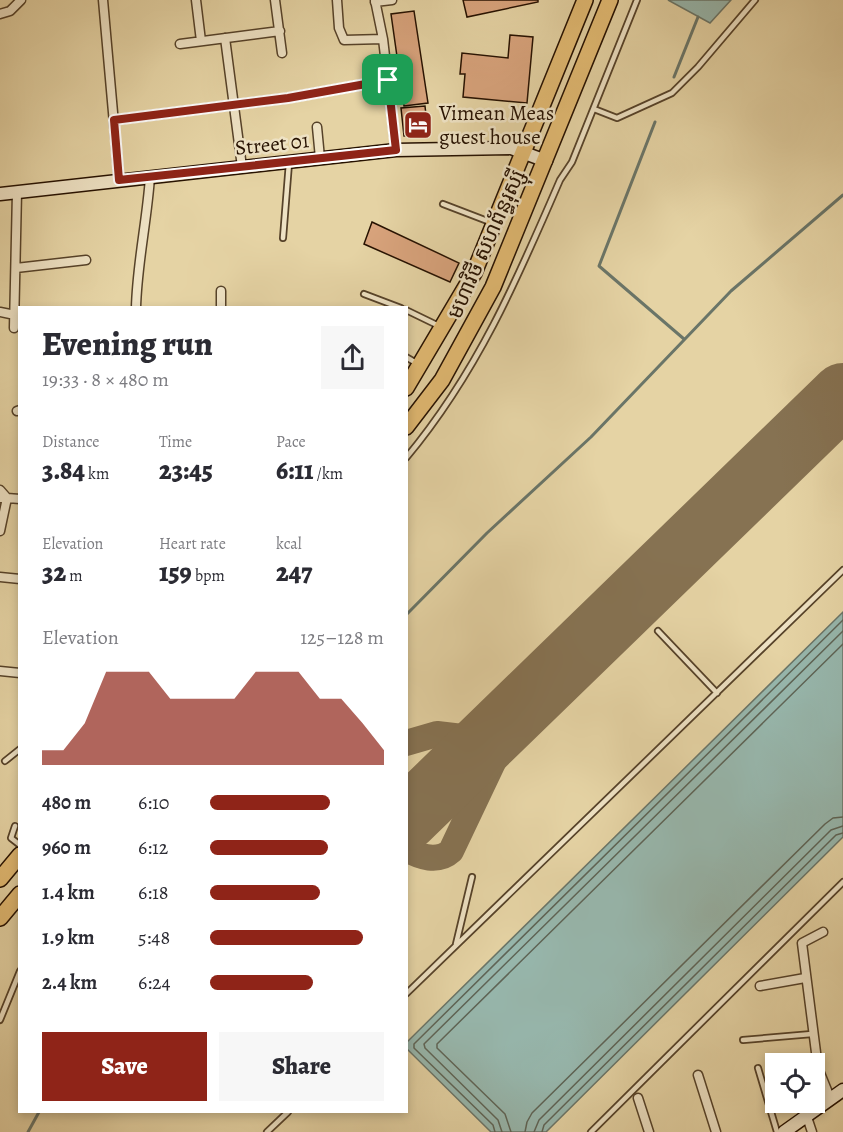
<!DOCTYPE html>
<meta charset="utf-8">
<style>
:root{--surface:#fff;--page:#f7f7f7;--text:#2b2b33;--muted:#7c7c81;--accent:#8f2418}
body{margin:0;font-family:Alegreya,"Noto Sans Khmer",serif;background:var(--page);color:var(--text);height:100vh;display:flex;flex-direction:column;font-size:22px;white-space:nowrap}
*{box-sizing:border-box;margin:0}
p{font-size:20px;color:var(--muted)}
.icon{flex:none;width:33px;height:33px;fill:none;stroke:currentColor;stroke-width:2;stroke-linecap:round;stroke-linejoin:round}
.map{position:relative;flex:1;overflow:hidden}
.drawer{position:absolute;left:18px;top:306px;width:390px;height:807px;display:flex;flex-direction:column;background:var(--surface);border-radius:0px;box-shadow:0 3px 9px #0003}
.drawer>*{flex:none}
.fabs{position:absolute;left:765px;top:1053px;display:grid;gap:12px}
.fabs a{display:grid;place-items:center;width:60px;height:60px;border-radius:0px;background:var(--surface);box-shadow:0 3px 9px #0003;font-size:30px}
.pin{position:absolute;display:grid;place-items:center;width:51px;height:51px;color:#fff;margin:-26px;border-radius:12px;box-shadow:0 3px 9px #0006}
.round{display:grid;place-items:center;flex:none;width:63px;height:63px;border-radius:0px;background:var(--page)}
.headline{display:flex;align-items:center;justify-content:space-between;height:102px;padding:0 24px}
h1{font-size:33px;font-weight:800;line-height:45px}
.figures{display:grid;grid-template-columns:repeat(3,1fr);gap:9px;height:102px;padding:6px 24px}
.figures div{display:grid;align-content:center}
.figures b{font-size:26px;font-weight:800}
.figures small{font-size:16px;font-weight:400}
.figures p{font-size:16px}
.chart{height:168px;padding:12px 24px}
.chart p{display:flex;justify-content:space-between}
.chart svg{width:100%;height:108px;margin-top:6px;fill:var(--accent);opacity:.7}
.action{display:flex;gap:12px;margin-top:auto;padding:12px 24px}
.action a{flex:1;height:69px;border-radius:0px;background:var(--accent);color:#fff;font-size:24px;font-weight:800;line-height:69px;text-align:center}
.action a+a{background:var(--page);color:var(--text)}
ul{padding:0 24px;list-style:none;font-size:20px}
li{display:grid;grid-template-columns:96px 72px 1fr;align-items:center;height:45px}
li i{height:15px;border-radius:8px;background:var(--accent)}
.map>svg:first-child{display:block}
</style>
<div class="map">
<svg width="843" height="1132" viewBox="0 0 843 1132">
<rect width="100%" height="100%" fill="#e5d3a4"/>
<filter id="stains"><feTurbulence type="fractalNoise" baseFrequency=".00333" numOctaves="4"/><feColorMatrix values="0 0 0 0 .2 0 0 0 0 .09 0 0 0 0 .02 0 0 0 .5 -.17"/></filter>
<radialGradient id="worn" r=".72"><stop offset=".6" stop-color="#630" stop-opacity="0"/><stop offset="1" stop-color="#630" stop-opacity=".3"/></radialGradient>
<path fill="#97b7ad" stroke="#6a7568" stroke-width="1.5" d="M668,0H731L710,23Z
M843,612V837L546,1132H491L407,1049V1042Z"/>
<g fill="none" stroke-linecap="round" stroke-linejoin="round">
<path stroke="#5e6456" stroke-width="1.5" d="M495,1132L493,1125L414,1048V1044L843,620
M502,1132L498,1120L425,1048L424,1044L843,631
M511,1132L505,1114L437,1048V1044L843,644
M525,1132L527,1122L532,1113L825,824L833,818L843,817
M534,1132L539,1120L831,830L843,826
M542,1132L544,1125L836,835L843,833"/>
<path stroke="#6a7568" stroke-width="3" d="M674,77L698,17
M655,122L599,266L684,339
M406,615L487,533L591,437L731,291L843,195
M28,1132L39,1112"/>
<path stroke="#867252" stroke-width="26" d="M406,743L437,734L471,738L508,720
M406,849C420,857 438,863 451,851L517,712"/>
<path stroke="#867252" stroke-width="64" d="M406,819L843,395"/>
</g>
<path fill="#d8a37c" stroke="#261100" stroke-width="1.5" d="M463,0H538V2L467,17Z
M414,11L428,103L404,106L391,14Z
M510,35L533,37L527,103L463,97L465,74H460L462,53L508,58Z
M425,106L428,134L404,136L401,108Z
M372,222L459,263L450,282L364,244Z"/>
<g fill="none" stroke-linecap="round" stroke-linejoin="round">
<g stroke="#564229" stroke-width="8">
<path id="lane" d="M594,109L617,118L672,93L698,67L755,0
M443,204L490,222
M283,238L289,163
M364,294L401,308
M406,310L439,326
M406,357L418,364
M406,458C477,373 517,280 560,180L572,162L637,0
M658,631L717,693
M5,761L20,749
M15,826L11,838L20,845
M456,944L472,877
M406,994L843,570
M0,1020L20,971
M743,1040L812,1034
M758,1068L777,1132
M267,1132L288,1112
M591,1132L843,882"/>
</g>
<g stroke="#564229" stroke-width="11">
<path id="street" d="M103,0L119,180
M196,0L201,41
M275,0L282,53
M337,0L339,28L344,40L383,39
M375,0L383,39L396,150
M375,2L392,0
M0,14L10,11L21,0
M225,38L242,167
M180,44L280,31
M114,120L288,98L388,80
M317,127L320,158
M16,268L86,260
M136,308C137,264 147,221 150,177
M221,308V291
M0,312L15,315
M14,328L17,192
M17,411L20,410
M0,490L7,498L20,499
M0,498H7L0,531
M0,577L20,579
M0,671L20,673
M823,932L802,943L818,1068L831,1100
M760,986L805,978
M698,1075L716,1132
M638,1098L649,1132
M807,1117L812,1132"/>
</g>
<g stroke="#261100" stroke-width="15">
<path id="secondary" d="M0,194L396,150L511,148L546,161
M784,1132L843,1090"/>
</g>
<g stroke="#261100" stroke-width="18">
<path id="highway" d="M406,388L474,273L585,0
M406,427L442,380L493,287L610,0
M0,879L20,855
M0,918L20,894"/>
</g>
<use href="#lane" stroke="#eee2c4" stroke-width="4.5"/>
<use href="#street" stroke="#eee2c4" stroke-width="8"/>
<use href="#secondary" stroke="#eee2c4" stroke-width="12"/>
<use href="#highway" stroke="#e2ba72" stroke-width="15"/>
</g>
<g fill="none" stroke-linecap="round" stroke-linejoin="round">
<g stroke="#fff" stroke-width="12">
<path id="route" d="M388,80L396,150L119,180L114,120L288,98Z"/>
</g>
<use href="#route" stroke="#8f2418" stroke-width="8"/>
</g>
<defs>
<g id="hotel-square" transform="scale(1.5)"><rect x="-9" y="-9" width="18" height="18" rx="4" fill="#8f2418" stroke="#eee2c4"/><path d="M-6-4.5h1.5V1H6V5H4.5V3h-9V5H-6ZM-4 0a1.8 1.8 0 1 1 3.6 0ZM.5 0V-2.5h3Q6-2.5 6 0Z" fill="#fff"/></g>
</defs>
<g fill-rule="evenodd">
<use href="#hotel-square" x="418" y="125"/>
</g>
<g text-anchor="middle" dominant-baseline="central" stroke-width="5" stroke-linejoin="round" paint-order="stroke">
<g font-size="21" fill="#261100" stroke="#eee2c4" text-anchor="start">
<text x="439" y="113">Vimean Meas<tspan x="439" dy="24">guest house</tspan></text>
</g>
<g font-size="21" fill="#261100" stroke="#eee2c4">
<text transform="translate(272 144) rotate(-6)">Street 01</text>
<text transform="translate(486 244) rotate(-66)">មហាវិថី សហព័ន្ធរុស្ស៊ី</text>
</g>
</g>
<rect width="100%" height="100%" filter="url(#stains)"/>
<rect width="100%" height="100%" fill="url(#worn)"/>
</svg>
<div class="fabs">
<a><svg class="icon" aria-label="locate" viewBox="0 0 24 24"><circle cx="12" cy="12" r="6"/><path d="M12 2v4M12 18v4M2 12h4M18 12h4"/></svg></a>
</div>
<div class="pin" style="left:388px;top:80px;background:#1e9e55"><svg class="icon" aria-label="arrive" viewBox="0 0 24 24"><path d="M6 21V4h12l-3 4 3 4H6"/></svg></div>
<section class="drawer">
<div class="headline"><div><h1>Evening run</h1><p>19:33 · 8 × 480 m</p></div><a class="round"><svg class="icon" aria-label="share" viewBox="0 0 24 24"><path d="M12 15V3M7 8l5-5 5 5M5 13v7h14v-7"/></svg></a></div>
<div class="figures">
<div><p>Distance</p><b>3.84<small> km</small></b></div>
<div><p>Time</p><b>23:45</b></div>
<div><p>Pace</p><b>6:11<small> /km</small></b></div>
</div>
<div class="figures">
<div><p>Elevation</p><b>32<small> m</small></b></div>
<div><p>Heart rate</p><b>159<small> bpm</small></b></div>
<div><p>kcal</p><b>247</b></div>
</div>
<div class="chart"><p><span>Elevation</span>125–128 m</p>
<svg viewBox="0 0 160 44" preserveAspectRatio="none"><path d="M0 44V38L10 38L20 27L30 6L40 6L50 6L60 17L70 17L80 17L90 17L100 6L110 6L120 6L130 17L140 17L150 27L160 38V44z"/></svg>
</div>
<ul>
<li><b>480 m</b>6:10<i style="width:69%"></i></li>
<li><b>960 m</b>6:12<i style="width:68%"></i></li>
<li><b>1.4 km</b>6:18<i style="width:63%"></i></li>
<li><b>1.9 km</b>5:48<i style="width:88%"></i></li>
<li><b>2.4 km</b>6:24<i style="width:59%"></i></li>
</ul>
<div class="action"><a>Save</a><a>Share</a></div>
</section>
</div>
